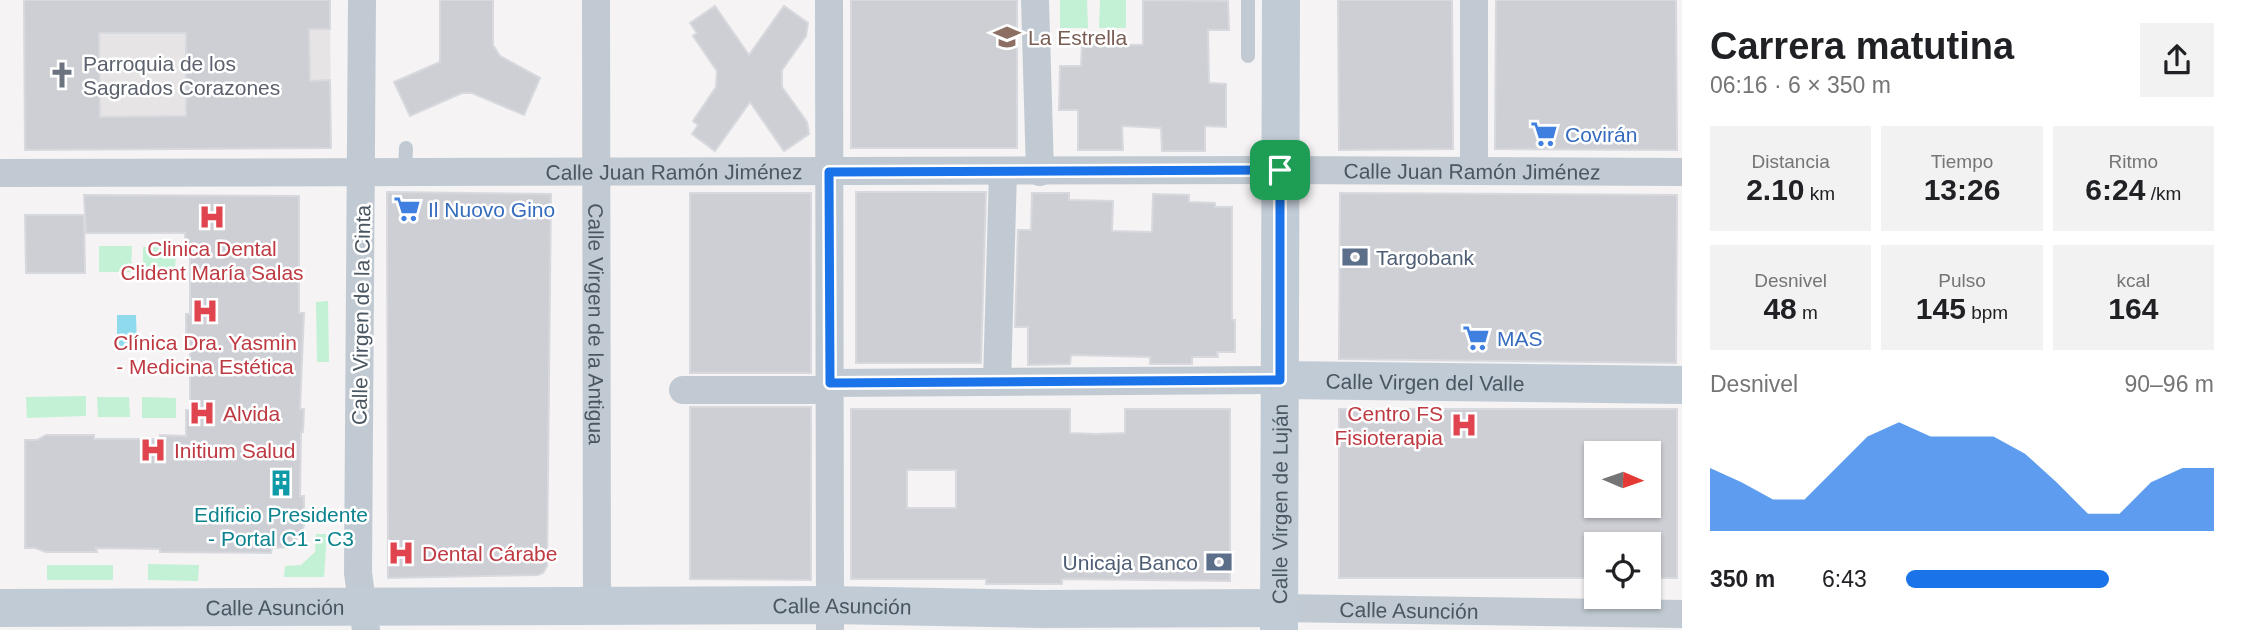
<!DOCTYPE html>
<html lang="es">
<meta charset="utf-8">
<style>
:root{--surface:#fff;--page:#f2f2f2;--text:#202124;--muted:#757577;--accent:#1a73e8}
body{margin:0;font-family:Helvetica,sans-serif;background:var(--page);color:var(--text);height:100vh;display:flex;flex-direction:column;font-size:26px;white-space:nowrap}
*{box-sizing:border-box;margin:0}
p{font-size:23px;color:var(--muted)}
.icon{flex:none;width:38px;height:38px;fill:none;stroke:currentColor;stroke-width:2;stroke-linecap:round;stroke-linejoin:round}
.map{position:relative;flex:1;overflow:hidden}
.drawer{display:flex;flex-direction:column;background:var(--surface);width:560px}
.drawer>*{flex:none}
.needle{width:46px;rotate:92deg}
.fabs{position:absolute;left:1584px;top:441px;display:grid;gap:14px}
.fabs a{display:grid;place-items:center;width:77px;height:77px;border-radius:0px;background:var(--surface);box-shadow:0 2px 5px #0004;font-size:35px}
.pin{position:absolute;display:grid;place-items:center;width:60px;height:60px;color:#fff;margin:-30px;border-radius:14px;box-shadow:0 4px 10px #0006}
.round{display:grid;place-items:center;flex:none;width:74px;height:74px;border-radius:0px;background:var(--page)}
.head{display:flex;align-items:center;justify-content:space-between;height:119px;padding:0 28px}
h1{font-size:38px;font-weight:700;line-height:52px}
.metrics{display:grid;grid-template-columns:repeat(3,1fr);gap:10px;height:119px;padding:7px 28px}
.metrics div{display:grid;align-content:center;border-radius:0px;background:var(--page);text-align:center}
.metrics b{font-size:30px;font-weight:700}
.metrics small{font-size:19px;font-weight:400}
.metrics p{font-size:19px}
.chart{height:196px;padding:14px 28px}
.chart p{display:flex;justify-content:space-between}
.chart svg{width:100%;height:126px;margin-top:7px;fill:var(--accent);opacity:.7}
ul{padding:0 28px;list-style:none;font-size:23px}
li{display:grid;grid-template-columns:112px 84px 1fr;align-items:center;height:52px}
li i{height:18px;border-radius:9px;background:var(--accent)}
main{display:flex;flex:1;min-height:0}
.map>svg:first-child{display:block}
</style>
<main>
<div class="map">
<svg width="1682" height="630" viewBox="0 0 1682 630">
<rect width="100%" height="100%" fill="#f5f3f3"/>
<path fill="#e6e4e5" d="M24,0H330L331,148L25,150Z"/>
<path fill="#c3f1d5" d="M1060,0H1087L1088,28H1060Z
M1100,0H1126V28H1099Z
M99,246H132L131,272H99Z
M143,247H176L175,273H143Z
M328,301L329,362H317L316,302Z
M86,396V416L27,418L26,397Z
M97,397H129L130,417H98Z
M142,397L176,398V418H142Z
M316,534H327L324,577H284L285,566L301,565L315,552Z
M148,564L199,565L198,581L148,580Z
M47,565H113V580H47Z"/>
<path fill="#90daee" d="M117,315H136L137,349H117Z"/>
<path fill="#cdcfd5" stroke="#d7d9de" stroke-width="2" fill-rule="evenodd" d="M24,0H330V29H309L310,81L330,80L331,148L25,150ZM99,33H186V116L100,117Z
M440,0H493V45L500,56L540,78L524,115L472,93H462L410,116L394,82L440,62Z
M851,0H1017V148H851Z
M1143,0L1228,1L1229,30H1208L1209,83L1226,84V127L1205,126V151H1162L1161,128L1122,126L1123,150H1078V110H1059L1060,66H1081L1082,44L1143,45Z
M1338,0H1452L1453,149L1339,150Z
M1496,0H1676L1677,150L1495,149Z
M715,6L749,55L784,6L808,23L806,36L782,70V87L807,122L809,134L784,151L750,102L715,151L692,134L698,125L693,121L716,87L717,71L693,36L697,33L690,23Z
M387,192L551,194L547,566L543,573L538,575L388,578Z
M856,192H986L981,363H856Z
M690,193H811V373H690Z
M1032,193H1069V200L1113,201L1112,231L1152,232L1153,194L1189,195V202L1215,203V207H1232V320H1235V352H1217L1218,357H1192V364H1150V357L1071,355L1070,364L1028,365V327H1015L1018,230H1031Z
M1340,193L1677,195L1676,363L1339,359Z
M84,195L299,196V313H304L300,409H304L303,432H301L300,496H304V526L293,545L288,547L272,548L271,553L160,552V549L96,548L97,552H46L35,548H25V440H37L46,435H94V439H160V435L186,436V410H190V346H186V314H190V251L185,250V233H86Z
M25,215H84L85,273H26Z
M690,407H811V580L690,579Z
M851,409H1070V433L1096,434L1125,433V409H1230V581L1062,579V584H986V579H851ZM907,470H956V508H907Z
M1339,409H1677V578H1648V544H1596V578H1339ZM1596,453H1648V506H1596Z"/>
<g fill="none" stroke-linecap="round" stroke-linejoin="round">
<path stroke="#c1cad2" stroke-width="14" d="M1248,56V0
M405,172L406,148"/>
<g stroke="#c1cad2" stroke-width="28">
<path d="M362,0L358,573L366,630"/>
<path id="s1" d="M596,0L597,606"/>
<path d="M829,0L830,630"/>
<path d="M1035,0L1040,172"/>
<path d="M1474,0V171"/>
<path id="s2" d="M0,173L1280,170L1682,172"/>
<path d="M997,382L1003,172"/>
<path d="M829,383L1281,380"/>
<path d="M683,390H830"/>
<path id="s3" d="M1279,608L1682,614"/>
</g>
<g stroke="#c1cbd6" stroke-width="38">
<path id="s4" d="M1281,380L1682,385"/>
<path id="s5" d="M0,608L830,605L1039,609L1279,608"/>
<path id="s6" d="M1279,630L1281,0"/>
</g>
</g>
<g fill="none" stroke-linecap="round" stroke-linejoin="round">
<g stroke="#fff" stroke-width="14">
<path id="route" d="M1280,170V380L830,383L829,172Z"/>
</g>
<use href="#route" stroke="#1a73e8" stroke-width="9"/>
</g>
<defs>
<g id="school-bare" transform="scale(2.1)"><path d="M0-5L7-2L0 1L-7-2ZM-4 1L0 2.5L4 1V4Q0 6-4 4Z" fill="#8d6e63" stroke="#fff" stroke-width="2.5" paint-order="stroke"/></g>
<g id="church-bare" transform="scale(2.1)"><path d="M-1.2-6h2.4v3.5h3.3v2.4h-3.3V6h-2.4V-.1h-3.3v-2.4h3.3Z" fill="#6b7280" stroke="#fff" stroke-width="2.5" paint-order="stroke"/></g>
<g id="supermarket-bare" transform="scale(2.1)"><path d="M-6-5.5h2.5l.6 2H6L4.5 2H-2.5L-4.4-4H-6ZM-1.5 3.2a1.3 1.3 0 1 0 .1 0ZM3 3.2a1.3 1.3 0 1 0 .1 0Z" fill="#3f7fe0" stroke="#fff" stroke-width="2.5" paint-order="stroke"/></g>
<g id="hospital-bare" transform="scale(2.1)"><path d="M-5-5h3v3.5h4V-5h3V5h-3V1.5h-4V5h-3Z" fill="#e0444e" stroke="#fff" stroke-width="2.5" paint-order="stroke"/></g>
<g id="bank-bare" transform="scale(2.1)"><path d="M-6-4H6V4H-6ZM0-2.3a2.3 2.3 0 1 0 0 4.6a2.3 2.3 0 1 0 0-4.6Z" fill="#5c6f8a" stroke="#fff" stroke-width="2.5" paint-order="stroke"/></g>
<g id="building-bare" transform="scale(2.1)"><path d="M-4-6H4V6H1V3H-1V6H-4ZM-2.5-4.3h1.7v1.8h-1.7ZM.8-4.3h1.7v1.8H.8ZM-2.5-1h1.7V.8h-1.7ZM.8-1h1.7V.8H.8Z" fill="#0f9aa8" stroke="#fff" stroke-width="2.5" paint-order="stroke"/></g>
</defs>
<g fill-rule="evenodd">
<use href="#school-bare" x="1007" y="37"/>
<use href="#church-bare" x="62" y="75"/>
<use href="#supermarket-bare" x="1544" y="134"/>
<use href="#supermarket-bare" x="407" y="209"/>
<use href="#hospital-bare" x="212" y="217"/>
<use href="#bank-bare" x="1355" y="257"/>
<use href="#hospital-bare" x="205" y="311"/>
<use href="#supermarket-bare" x="1476" y="338"/>
<use href="#hospital-bare" x="202" y="413"/>
<use href="#hospital-bare" x="1464" y="425"/>
<use href="#hospital-bare" x="153" y="450"/>
<use href="#building-bare" x="281" y="483"/>
<use href="#hospital-bare" x="401" y="553"/>
<use href="#bank-bare" x="1219" y="562"/>
</g>
<g text-anchor="middle" dominant-baseline="central" stroke-width="5" stroke-linejoin="round" paint-order="stroke">
<g font-size="21" fill="#785e54" stroke="#fff" text-anchor="start">
<text x="1028" y="37">La Estrella</text>
</g>
<g font-size="21" fill="#5b616d" stroke="#fff" text-anchor="start">
<text x="83" y="63">Parroquia de los<tspan x="83" dy="24">Sagrados Corazones</tspan></text>
</g>
<g font-size="21" fill="#366cbe" stroke="#fff" text-anchor="start">
<text x="1565" y="134">Covirán</text>
<text x="428" y="209">Il Nuovo Gino</text>
<text x="1497" y="338">MAS</text>
</g>
<g font-size="21" fill="#4a5661" stroke="#fff">
<text stroke="none"><textPath href="#s2" startOffset="1472">Calle Juan Ramón Jiménez</textPath></text>
<text stroke="none"><textPath href="#s2" startOffset="674">Calle Juan Ramón Jiménez</textPath></text>
<text transform="translate(361 315) rotate(-89)">Calle Virgen de la Cinta</text>
<text stroke="none"><textPath href="#s1" startOffset="324">Calle Virgen de la Antigua</textPath></text>
<text stroke="none"><textPath href="#s4" startOffset="144">Calle Virgen del Valle</textPath></text>
<text stroke="none"><textPath href="#s6" startOffset="126">Calle Virgen de Luján</textPath></text>
<text stroke="none"><textPath href="#s5" startOffset="842">Calle Asunción</textPath></text>
<text stroke="none"><textPath href="#s5" startOffset="275">Calle Asunción</textPath></text>
<text stroke="none"><textPath href="#s3" startOffset="130">Calle Asunción</textPath></text>
</g>
<g font-size="21" fill="#be3a42" stroke="#fff" text-anchor="start">
<text x="212" y="248" text-anchor="middle">Clinica Dental<tspan x="212" dy="24">Clident María Salas</tspan></text>
<text x="205" y="342" text-anchor="middle">Clínica Dra. Yasmin<tspan x="205" dy="24">- Medicina Estética</tspan></text>
<text x="223" y="413">Alvida</text>
<text x="1443" y="413" text-anchor="end">Centro FS<tspan x="1443" dy="24">Fisioterapia</tspan></text>
<text x="174" y="450">Initium Salud</text>
<text x="422" y="553">Dental Cárabe</text>
</g>
<g font-size="21" fill="#4e5e75" stroke="#fff" text-anchor="start">
<text x="1376" y="257">Targobank</text>
<text x="1198" y="562" text-anchor="end">Unicaja Banco</text>
</g>
<g font-size="21" fill="#0d838f" stroke="#fff">
<text x="281" y="514">Edificio Presidente<tspan x="281" dy="24">- Portal C1 - C3</tspan></text>
</g>
</g>
</svg>
<div class="fabs">
<a><svg class="needle" viewBox="-14 -14 28 28"><path d="M0-13l5 13h-10z" fill="#e53935"/><path d="M0 13l5-13h-10z" fill="#757577"/></svg></a>
<a><svg class="icon" aria-label="locate" viewBox="0 0 24 24"><circle cx="12" cy="12" r="6"/><path d="M12 2v4M12 18v4M2 12h4M18 12h4"/></svg></a>
</div>
<div class="pin" style="left:1280px;top:170px;background:#1e9e55"><svg class="icon" aria-label="arrive" viewBox="0 0 24 24"><path d="M6 21V4h12l-3 4 3 4H6"/></svg></div>
</div>
<section class="drawer">
<div class="head"><div><h1>Carrera matutina</h1><p>06:16 · 6 × 350 m</p></div><a class="round"><svg class="icon" aria-label="share" viewBox="0 0 24 24"><path d="M12 15V3M7 8l5-5 5 5M5 13v7h14v-7"/></svg></a></div>
<div class="metrics">
<div><p>Distancia</p><b>2.10<small> km</small></b></div>
<div><p>Tiempo</p><b>13:26</b></div>
<div><p>Ritmo</p><b>6:24<small> /km</small></b></div>
</div>
<div class="metrics">
<div><p>Desnivel</p><b>48<small> m</small></b></div>
<div><p>Pulso</p><b>145<small> bpm</small></b></div>
<div><p>kcal</p><b>164</b></div>
</div>
<div class="chart"><p><span>Desnivel</span>90–96 m</p>
<svg viewBox="0 0 160 44" preserveAspectRatio="none"><path d="M0 44V22L10 27L20 33L30 33L40 22L50 11L60 6L70 11L80 11L90 11L100 17L110 27L120 38L130 38L140 27L150 22L160 22V44z"/></svg>
</div>
<ul>
<li><b>350 m</b>6:43<i style="width:66%"></i></li>
</ul>
</section>
</main>
